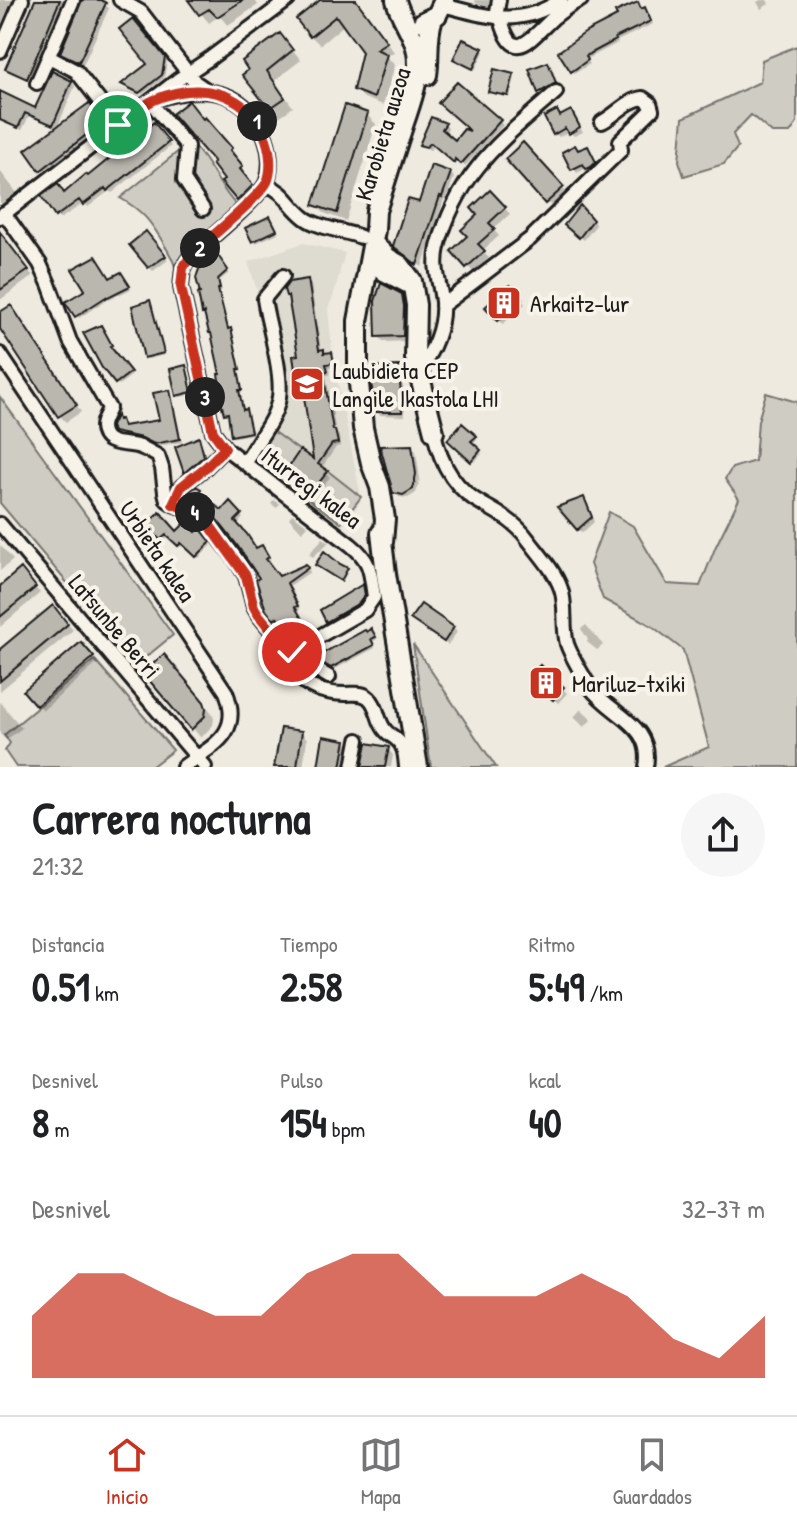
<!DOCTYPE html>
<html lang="es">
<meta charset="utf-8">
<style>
:root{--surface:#fff;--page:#f6f6f6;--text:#202124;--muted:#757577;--line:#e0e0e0;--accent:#c8321e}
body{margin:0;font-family:"Patrick Hand",sans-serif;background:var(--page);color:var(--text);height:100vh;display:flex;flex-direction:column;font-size:30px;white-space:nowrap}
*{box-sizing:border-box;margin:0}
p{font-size:26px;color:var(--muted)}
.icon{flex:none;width:44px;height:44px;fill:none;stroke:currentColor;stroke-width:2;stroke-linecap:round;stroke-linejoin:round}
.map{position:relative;height:767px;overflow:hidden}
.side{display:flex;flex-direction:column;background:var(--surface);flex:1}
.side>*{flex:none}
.pin{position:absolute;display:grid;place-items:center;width:68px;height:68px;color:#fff;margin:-34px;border:4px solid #fff;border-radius:50%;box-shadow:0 2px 8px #0007}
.km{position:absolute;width:40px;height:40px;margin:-20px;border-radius:50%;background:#222;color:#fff;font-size:22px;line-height:40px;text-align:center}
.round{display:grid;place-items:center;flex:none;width:84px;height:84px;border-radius:42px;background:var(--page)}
.overview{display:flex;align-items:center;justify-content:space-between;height:136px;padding:0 32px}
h1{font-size:44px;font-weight:800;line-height:60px}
.metrics{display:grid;grid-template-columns:repeat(3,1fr);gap:12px;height:136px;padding:8px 32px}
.metrics div{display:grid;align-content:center}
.metrics b{font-size:40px;font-weight:800}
.metrics small{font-size:22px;font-weight:400}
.metrics p{font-size:22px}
.chart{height:224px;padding:16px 32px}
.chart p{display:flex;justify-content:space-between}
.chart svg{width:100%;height:144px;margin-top:8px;fill:var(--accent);opacity:.7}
.tabs{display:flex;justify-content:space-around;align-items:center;height:112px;border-top:2px solid var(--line);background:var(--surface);font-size:22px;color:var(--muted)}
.tabs a{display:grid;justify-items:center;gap:4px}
.tabs .current{color:var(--accent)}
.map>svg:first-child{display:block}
</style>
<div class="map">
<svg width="797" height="767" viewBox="0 0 797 767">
<rect width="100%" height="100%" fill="#eeeae0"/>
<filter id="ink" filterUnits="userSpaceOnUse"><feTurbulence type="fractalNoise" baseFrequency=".0125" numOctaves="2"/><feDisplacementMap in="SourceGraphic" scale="16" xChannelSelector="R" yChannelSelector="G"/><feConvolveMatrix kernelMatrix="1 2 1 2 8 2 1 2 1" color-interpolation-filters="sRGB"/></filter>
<g filter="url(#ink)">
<path fill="#dedbd1" d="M303,243L345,253L333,297L328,308L332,352L361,497L360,502L343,526L242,450L247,442L258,434L267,421L276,395L277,373L262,306L248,262Z"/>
<path fill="#cfccc3" stroke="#767470" stroke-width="2" d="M797,46V123L790,133H772L751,115L733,134L738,147L724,164L684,176L679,161L683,118L760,82L762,60Z
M168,131C204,140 212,180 236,205L184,252L175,267C173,258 168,252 164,244C151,222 143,211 120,198L180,150Z
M766,393L797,402V767H663L709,747L683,650L652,626L603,599L590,564L609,512L633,526L667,584L700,586L716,546L739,499L725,479L732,468L755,461L758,421Z
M0,397L173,635L136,665L0,503Z
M271,430L300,451L281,477L253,456Z
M328,471L361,497L341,523L307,498Z
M413,644L496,767H431Z
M95,660L173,750L151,767H16L5,751L10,743L4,735Z"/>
<path fill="#0003" d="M0,0H12L0,27Z
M37,0H66L32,82L11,73L7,69Z
M84,0H96L109,8L83,65L62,52Z
M190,0H255L258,5L228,25L219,16L209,23Z
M324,0H355L394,52L386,56L395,65L383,105L364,98L355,89L365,52L345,24L320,45L311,36Z
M474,0H496L493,8L476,3Z
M761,0H767L769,4L761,9L757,2Z
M638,4L642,11L647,13L653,24L617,41L618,43L587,59L590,64L575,73L572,70L619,17Z
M137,24L167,62L164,78L143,94L124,84L150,64Z
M280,35L301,60L274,81L293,107L279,117L245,76Z
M482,50L484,52L475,70L458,61Z
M548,64L552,68L559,87L544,96L540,92Z
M513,75L515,78L510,97L493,93L490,91Z
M71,82L75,86L57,128L29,116L22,130L0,120V93L36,110Z
M457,84L503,125L465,166L459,161L458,164L435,145L430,150L421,145L432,119L445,124L448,128L445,134L455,143L478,136Z
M111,98L122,103L117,106Z
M95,111L108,128L47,175L41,169Z
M557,112L562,117L571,112L583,132L574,136L570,132L559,137L555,133Z
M367,115L376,124L346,221L324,213L316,205Z
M203,122H207L233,152L231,153L243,169L240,172L254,189L240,201L224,182L227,181Z
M157,128L171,146L112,193L109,191L88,207L84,203L60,219L56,216L65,195Z
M523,145L566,192L551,206L508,159Z
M588,148L599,166L591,172L587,168L577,173L564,152H580Z
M0,171L24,202L10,212L0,202Z
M450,173L454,177L446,200L444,199L422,267L399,249L420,205Z
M490,193L510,214L493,229L499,236L482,251L489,258L473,272L454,251L470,237Z
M580,208L596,225L584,240L570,229Z
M270,218L278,233L256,243L253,241Z
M0,235L33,276L0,300Z
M150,237L168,260L153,271L149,267Z
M219,259L229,273L219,281L222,290L219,292L229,330L232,333L241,371H239L243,391L240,392L244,412L248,414L252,434L235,437L233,435L230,415L226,413L222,375L213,335Z
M123,276L131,289L110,299L109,298L79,318L77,315L110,280Z
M308,281L311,285L321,351L327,355L331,354L335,358L337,366L329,368L330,375H326L336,433L339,436L340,446L336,447L321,469L330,477L314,497L289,478L316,464L302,380L298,376Z
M510,288L525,304L503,324L488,307Z
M401,295L407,302L408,341L384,342L378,336Z
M150,302L152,304L165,355L148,359L146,357Z
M16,313L81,412L66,422L60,416L0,325V314Z
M102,329L113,347L111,348L132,375L119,385L104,367Z
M185,367L188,370L193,394L180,397L178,395Z
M398,368L402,372L405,416L380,415L376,411Z
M169,392L172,395L182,442L158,446L147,441L120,435L116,432L117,419L124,428L161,422Z
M463,426L477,439L472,445L482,454L474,462L450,440Z
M198,439L202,443L207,461L189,475L185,471Z
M411,447L416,451L420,479L416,493L408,498L399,497L395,492Z
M200,490L203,493L201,498L223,512L233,507L243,518L237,525L256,550L264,551L271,561L268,563L280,578L306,567L309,570L310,572L288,587L300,609L297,611L311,635L296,643L281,619L278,620L275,617L262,579L217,517L206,507L188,498Z
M584,499L588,503L594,522L582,533L560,508Z
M274,500L280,504L277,508L271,504Z
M292,514L308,526L302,532L289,518Z
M149,525L178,533L196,535L200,531L212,545L199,558L185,543L181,547L170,536L164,541Z
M323,538L329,542L313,557L309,554Z
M0,545L13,560L0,571Z
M26,577L40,593L0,627V589Z
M363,586L366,590L367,599L362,607L332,624L328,621Z
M58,613L73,630L0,691V652Z
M416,623L453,628L457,632L448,645Z
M586,625L603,645L597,650L587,642L588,639L581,629Z
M373,633L377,639L372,642L375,648L335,669L329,666Z
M81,644L98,663L43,710L26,691Z
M173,665L212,713L214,718L213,725L201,738L146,673Z
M540,668L567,693L558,703L531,678Z
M0,702L22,728L6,740L0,734Z
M581,709L592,719L584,727L574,717Z
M302,733L307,739L303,767H276Z
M345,742L351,747L347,767H320Z
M388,749L393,755L391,767H364Z"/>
<path fill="#bab7af" stroke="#1c1c1c" stroke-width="2" d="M35,0H60L27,79L5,69Z
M82,0H101L106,3L79,62L60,53Z
M188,0H243L217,17L209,9L199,15Z
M320,0H356L387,42L376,49L387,54L374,98L353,90L362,52L336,16L310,37L296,19Z
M638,2L641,9L645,7L651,21L615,38L616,40L586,56L588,60L571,72L558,52L586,32L617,16L615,12Z
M133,18L165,57L162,75L139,93L121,84L147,64L119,29Z
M280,33L293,50L267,71L285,98L269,109L242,75L248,70L242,61Z
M463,39L483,48L473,69L453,59Z
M548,62L556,83L538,93L529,69Z
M494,69L514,74L508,96L488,92Z
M52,71L72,81L53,125L25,113L18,128L0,120V91L35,108Z
M457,82L501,120L461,164L455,159L454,163L431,143L426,147L419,145L431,117L446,123L442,129L455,140L464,129L470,131L438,103Z
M189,101L203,119L205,117L232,148L230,150L243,166L240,169L253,185L237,201L221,182L224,180L212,164L214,162L172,114Z
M89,103L104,121L40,171L25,150Z
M345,105L368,113L337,213L313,205Z
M557,110L560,116L571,110L580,127L569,134L565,128L553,135L544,117Z
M154,122L169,142L107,191L105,188L83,205L79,200L55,217L41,196L58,184L64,193L86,174L88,176Z
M523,142L564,187L545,204L505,159Z
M575,145L578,150L588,146L596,162L591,167L586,169L583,164L571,170L562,152Z
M431,165L451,172L442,197L440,196L417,265L393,246L408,199L419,202Z
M490,190L506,207L489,223L495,229L478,244L485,251L466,268L451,251L467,236L461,230L477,215L471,208Z
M580,205L593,220L579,238L564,225Z
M270,216L277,230L252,242L245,228Z
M146,231L166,256L148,268L129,245Z
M0,232L29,270L0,290Z
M217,254L228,270L218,279L220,288L218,289L228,329L231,328L240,369H238L242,390H239L243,410L246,409L251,432L231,436L228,413L224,414L219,394H221L218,374H220L211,333H209L204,313L202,314L198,293H200L196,278L199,269Z
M96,256L110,278L121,272L130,286L106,298V297L75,317L65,302L85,290L72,269Z
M308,279L319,350L324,349V353L332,352L334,363L326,364L328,371L323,372L333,430H335L338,443L332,444L318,464L328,471L309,495L283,475L300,450L313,459L301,376L296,377L293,356L298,355L288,296H286L284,289L289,282Z
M381,283L402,294L404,306L403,336L376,337L375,301Z
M510,285L522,299L498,321L485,307Z
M150,300L164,353L144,358L132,306Z
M11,305L77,405L58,417L0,329V312Z
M101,325L112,345L110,346L131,372L115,384L102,368L83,333Z
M186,365L192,392L176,396L170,369Z
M399,366L402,412H374L370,367Z
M170,390L180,439L154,444L142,438L113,432L111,426L116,416L117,415L118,420L121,419L123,426L159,420L153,393Z
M462,423L477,436L471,441L481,450L471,462L447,440Z
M199,437L204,456L184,473L175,447Z
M412,445L416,474L413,489L403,495L393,493L380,446Z
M196,486L201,489L199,494L222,510L230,501L242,514L235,521L247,534L256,548L262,545L269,557L266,559L279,576L306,564L308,568L287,583L298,606L295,607L310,632L292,641L277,617L273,619L266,610L256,580L259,578L237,545L214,516L200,505L185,499L188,493Z
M584,497L592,517L577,530L557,507Z
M160,512L177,531L186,522L196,532L200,528L211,542L196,557L181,543L178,546L166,535L160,540L146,525Z
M324,551L340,564L348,568L341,581L315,565Z
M21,568L36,587L0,617V586Z
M363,584L365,595L359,603L326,622L320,610Z
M421,604L454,627L444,642L410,619Z
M53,605L68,624L0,681V649Z
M371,628L376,637L371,639L374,645L331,668L324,664L320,655L365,630L367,632Z
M81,642L94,657L36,706L23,691Z
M164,654L204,702L206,708L205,716L191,730L143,673Z
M540,665L564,687L553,700L528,678Z
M281,728L302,731L297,767H274Z
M323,736L346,740L341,767H318Z
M367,743L389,747L385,767H362Z"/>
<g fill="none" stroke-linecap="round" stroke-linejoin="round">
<g stroke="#1c1c1c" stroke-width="18">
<path id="street" d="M120,0L141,12L195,82L208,91
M443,5C489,17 518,28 561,0
M496,17L499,0
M501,19C513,67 531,38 553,18C562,11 571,4 581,0
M0,51L22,0
M49,57L76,71L118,125
M37,83L73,0
M151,101C195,86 240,83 263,132C270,147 272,166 267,181C262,196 206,242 191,255L183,268L181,287L213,432L225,448L351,545C372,562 370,572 374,597L365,610L292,652
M156,109L187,146L184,180L203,209
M266,184C287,193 289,206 305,218C318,228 345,231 361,237
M4,213L40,264L49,284L70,341L109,408C107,414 102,420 102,427C103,448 126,442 140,447C146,449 152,453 158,456L162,468L165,492L167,500L173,504L195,512L208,523L235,558L246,576L254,607L258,614L285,647L302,661L329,677
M0,217L179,79L209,59L288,0
M442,306L530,239L621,150L620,141L652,110L650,103L643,98C627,100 616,115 602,122
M0,354L226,692C243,735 211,746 183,767
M418,370C433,353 444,326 442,302C440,281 433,269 438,247C458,172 501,141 556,92
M434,432C440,463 455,490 484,505C500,514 516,523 527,538C539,554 555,571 561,589C567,606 562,626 567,644C572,658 582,674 590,687C611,716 654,724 646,767
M245,463C255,442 276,421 279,397C283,373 268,325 264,299L283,276
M173,504L181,487L206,467L225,448
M0,524L205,767
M275,642C294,675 304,693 345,694C354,694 362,692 369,698C379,707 377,722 386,731C386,732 395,738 396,739C405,746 405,756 406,767
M353,767L358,740"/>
</g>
<g stroke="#1c1c1c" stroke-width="24">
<path id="secondary" d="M423,22L437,15L444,0
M427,75C430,56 426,37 433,18
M373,243L388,258L400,265L412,281L416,305L415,358L434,432
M370,258L384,271L411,285
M381,533L386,574L418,767
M383,542L385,519L380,487L371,463L363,428L358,372V321L375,230L376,211C386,180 395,150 405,120C412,99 421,75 417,52C414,33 400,18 396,0"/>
</g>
<use href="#street" stroke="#f7f3e8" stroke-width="12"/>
<use href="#secondary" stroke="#f7f3e8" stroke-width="18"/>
</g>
</g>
<g fill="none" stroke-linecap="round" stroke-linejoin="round" filter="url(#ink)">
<g stroke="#fff" stroke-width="16">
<path id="route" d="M118,125C129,117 141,106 154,100C196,82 243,88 264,134C270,148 273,168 267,182C260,197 206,241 191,255L183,268L181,287L213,432L225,448L206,467L181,487L173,504L195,512L208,523L246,576L254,607L258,614L285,647L292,652"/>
</g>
<use href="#route" stroke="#c8321e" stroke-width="10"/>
</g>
<defs>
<g id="building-square" transform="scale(1.8)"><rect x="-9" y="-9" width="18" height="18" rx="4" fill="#c8321e" stroke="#f7f3e8"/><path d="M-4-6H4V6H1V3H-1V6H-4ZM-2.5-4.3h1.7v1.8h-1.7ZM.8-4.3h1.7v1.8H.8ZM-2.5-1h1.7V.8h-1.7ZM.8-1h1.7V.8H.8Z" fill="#fff"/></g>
<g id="school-square" transform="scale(1.8)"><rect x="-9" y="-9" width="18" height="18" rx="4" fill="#c8321e" stroke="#f7f3e8"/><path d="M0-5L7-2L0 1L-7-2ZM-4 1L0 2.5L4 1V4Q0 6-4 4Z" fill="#fff"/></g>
</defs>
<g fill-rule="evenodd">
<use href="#building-square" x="504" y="303"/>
<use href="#school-square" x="307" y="384"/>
<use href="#building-square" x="546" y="683"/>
</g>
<g text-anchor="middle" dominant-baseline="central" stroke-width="8" stroke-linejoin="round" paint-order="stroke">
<g font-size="24" fill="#1c1c1c" stroke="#f7f3e8">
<text transform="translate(382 134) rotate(-73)">Karobieta auzoa</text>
<text transform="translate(312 487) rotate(37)">Iturregi kalea</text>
<text transform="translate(158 551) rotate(56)">Urbieta kalea</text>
<text transform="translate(115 626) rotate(50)">Latsunbe Berri</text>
</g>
<g font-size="24" fill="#1c1c1c" stroke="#f7f3e8" text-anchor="start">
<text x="530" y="303">Arkaitz-lur</text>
<text x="333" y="370">Laubidieta CEP<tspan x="333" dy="28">Langile Ikastola LHI</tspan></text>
<text x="572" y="683">Mariluz-txiki</text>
</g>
</g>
</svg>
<div class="pin" style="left:118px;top:125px;background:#1e9e55"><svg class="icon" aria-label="arrive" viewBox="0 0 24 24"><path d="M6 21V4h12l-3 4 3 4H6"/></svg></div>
<div class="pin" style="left:292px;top:652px;background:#d93025"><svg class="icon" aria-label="check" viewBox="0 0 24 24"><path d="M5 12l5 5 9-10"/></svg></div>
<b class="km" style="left:257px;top:121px">1</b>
<b class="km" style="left:200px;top:248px">2</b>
<b class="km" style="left:205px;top:397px">3</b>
<b class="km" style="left:195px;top:512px">4</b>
</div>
<section class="side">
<div class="overview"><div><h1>Carrera nocturna</h1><p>21:32</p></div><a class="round"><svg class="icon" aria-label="share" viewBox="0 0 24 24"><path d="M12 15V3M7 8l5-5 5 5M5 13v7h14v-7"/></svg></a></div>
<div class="metrics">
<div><p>Distancia</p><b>0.51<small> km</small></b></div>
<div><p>Tiempo</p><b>2:58</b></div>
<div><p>Ritmo</p><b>5:49<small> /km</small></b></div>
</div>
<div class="metrics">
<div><p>Desnivel</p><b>8<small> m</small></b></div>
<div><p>Pulso</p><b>154<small> bpm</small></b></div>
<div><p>kcal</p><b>40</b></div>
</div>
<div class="chart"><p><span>Desnivel</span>32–37 m</p>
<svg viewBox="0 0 160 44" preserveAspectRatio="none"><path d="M0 44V25L10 12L20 12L30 19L40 25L50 25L60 12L70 6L80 6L90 19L100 19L110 19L120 12L130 19L140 32L150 38L160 25V44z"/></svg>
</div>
</section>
<nav class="tabs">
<a class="current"><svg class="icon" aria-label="home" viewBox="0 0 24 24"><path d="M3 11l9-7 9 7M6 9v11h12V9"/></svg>Inicio</a>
<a><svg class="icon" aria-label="map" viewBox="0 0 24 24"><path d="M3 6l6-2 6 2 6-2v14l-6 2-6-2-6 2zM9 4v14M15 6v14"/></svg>Mapa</a>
<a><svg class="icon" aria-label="saved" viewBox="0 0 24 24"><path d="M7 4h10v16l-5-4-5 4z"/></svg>Guardados</a>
</nav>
